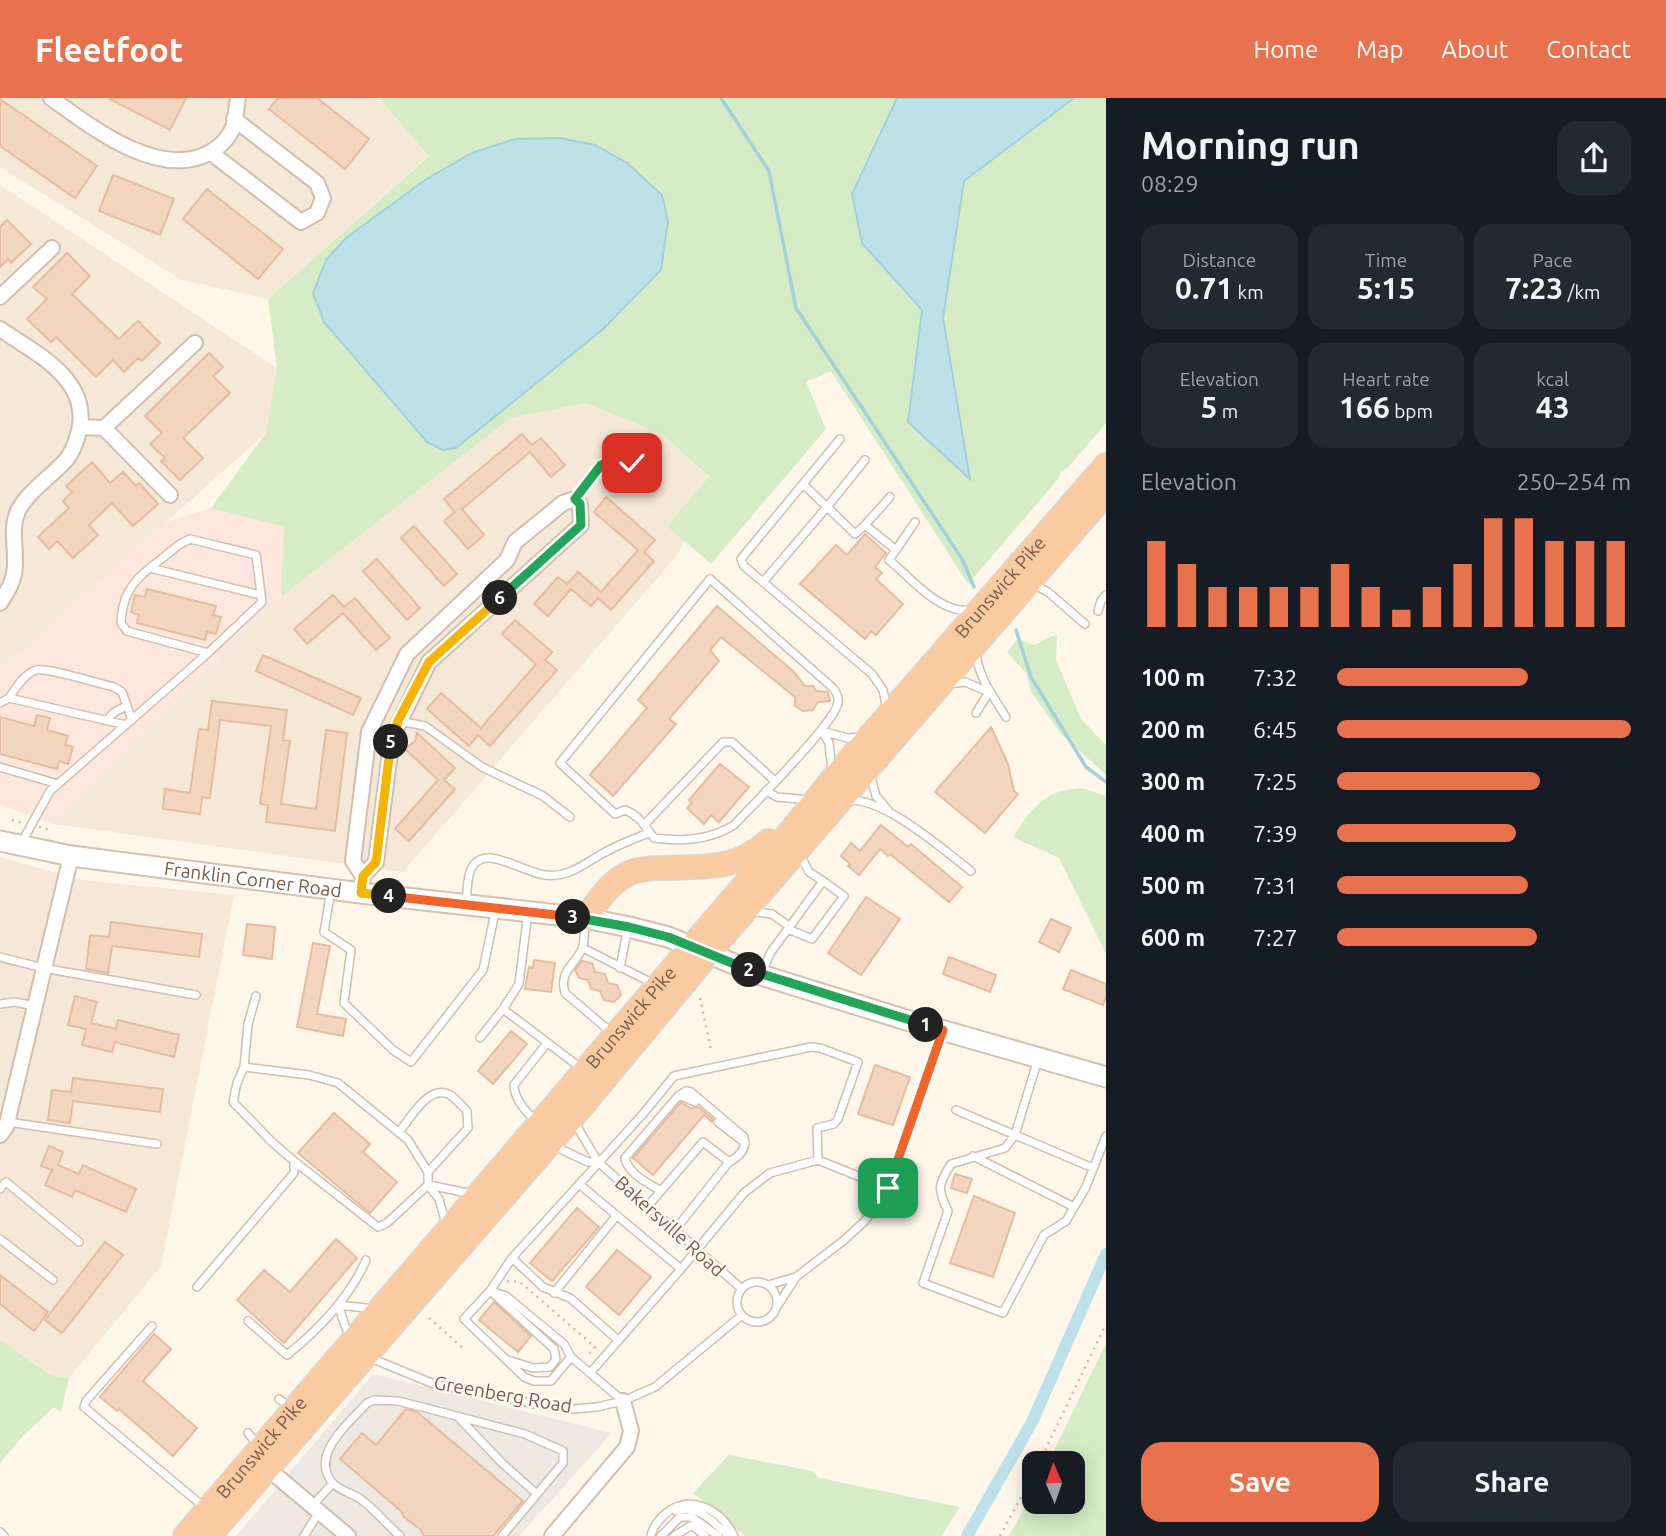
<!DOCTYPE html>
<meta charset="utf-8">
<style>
:root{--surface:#171b24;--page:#242831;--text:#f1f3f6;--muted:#9ea1a6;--accent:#e8724d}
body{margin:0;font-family:Ubuntu,sans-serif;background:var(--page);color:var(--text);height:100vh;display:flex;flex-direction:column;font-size:26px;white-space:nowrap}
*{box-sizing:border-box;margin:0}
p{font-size:23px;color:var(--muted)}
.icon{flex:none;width:38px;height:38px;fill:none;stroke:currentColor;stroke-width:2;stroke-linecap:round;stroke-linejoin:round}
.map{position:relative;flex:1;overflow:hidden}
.details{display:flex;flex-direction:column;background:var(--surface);width:560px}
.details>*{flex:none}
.needle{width:46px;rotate:358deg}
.controls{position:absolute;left:1022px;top:1353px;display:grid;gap:14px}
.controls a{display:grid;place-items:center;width:63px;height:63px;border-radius:14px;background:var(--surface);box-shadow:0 4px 18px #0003;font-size:35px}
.pin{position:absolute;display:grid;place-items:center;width:60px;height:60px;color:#fff;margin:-30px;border-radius:14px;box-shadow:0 4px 10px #0006}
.km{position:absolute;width:35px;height:35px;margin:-18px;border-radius:50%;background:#222;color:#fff;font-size:19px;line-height:35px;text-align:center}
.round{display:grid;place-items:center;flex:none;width:74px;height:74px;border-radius:21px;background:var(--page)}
.head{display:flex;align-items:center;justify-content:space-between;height:119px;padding:0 35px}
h1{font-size:38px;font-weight:600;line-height:52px}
.metrics{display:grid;grid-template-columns:repeat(3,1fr);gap:10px;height:119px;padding:7px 35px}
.metrics div{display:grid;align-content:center;border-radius:18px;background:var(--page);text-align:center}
.metrics b{font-size:30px;font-weight:600}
.metrics small{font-size:19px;font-weight:400}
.metrics p{font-size:19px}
.chart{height:196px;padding:14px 35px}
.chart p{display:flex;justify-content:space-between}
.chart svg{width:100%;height:126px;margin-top:7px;stroke:var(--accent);stroke-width:6}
.button{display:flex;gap:14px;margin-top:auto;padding:14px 35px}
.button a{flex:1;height:80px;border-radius:21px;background:var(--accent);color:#fff;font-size:28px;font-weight:600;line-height:80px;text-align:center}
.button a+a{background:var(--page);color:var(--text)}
ul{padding:0 35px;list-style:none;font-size:23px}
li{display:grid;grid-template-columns:112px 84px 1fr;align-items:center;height:52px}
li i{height:18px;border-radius:9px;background:var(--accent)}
header{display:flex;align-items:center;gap:42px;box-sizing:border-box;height:98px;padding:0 35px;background:var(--accent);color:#fff}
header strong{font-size:33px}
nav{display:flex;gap:38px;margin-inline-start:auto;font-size:24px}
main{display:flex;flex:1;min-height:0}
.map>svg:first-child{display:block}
</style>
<header>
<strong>Fleetfoot</strong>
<nav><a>Home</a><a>Map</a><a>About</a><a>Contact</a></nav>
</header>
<main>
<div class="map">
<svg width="1106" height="1438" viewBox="0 0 1106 1438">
<rect width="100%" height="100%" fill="#fdf6e9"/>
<path fill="#f5e8d7" d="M0,0H379L429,57L268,201L182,182L0,69Z
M0,87L277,270L266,335L0,572Z
M586,305L663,337L709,380L678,456L403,774L53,726L281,499L511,320Z
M0,759L81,782L234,797L161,1168L69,1280L52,1277L0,1242Z"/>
<path fill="#fde7dd" d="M211,410L284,429L281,499L53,726L0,707V572L166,424Z"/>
<path fill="#eee8e2" d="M373,1276L612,1335L519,1438H236Z"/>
<path fill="#d5ecc7" d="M379,0H897L852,97L862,145L922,212L908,324L969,379L943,220L964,82L1074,0H1106V325L1068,370L1060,373L1059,380L968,486L831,273L806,284L826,331L711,466L667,428L709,379L663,337L586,305L511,320L281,499L284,429L211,410L266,335L277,270L268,201L429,58Z
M1057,536L1056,562L1081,621L1106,647V677L1061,636L1031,594L1026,575L1007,554L1018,541L1034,547Z
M1081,690L1106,698V856L1059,760L1013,739C1033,709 1043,693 1081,690Z
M0,1242L51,1277L69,1280L61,1314L54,1309L23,1338L0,1365Z
M1106,1245V1438H1009L1034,1392V1404H1073V1365H1048Z
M729,1357L812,1373L819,1380L960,1409L941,1438H745L693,1395Z"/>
<path fill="#bde1e8" stroke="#a3d1da" stroke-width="2" d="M897,0H1074L964,83L943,220L970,381L908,324L922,212L862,145L852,96Z
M560,40L595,47L627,65L662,97L668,123L661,172L602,232L456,350L443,352L427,344L324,224L313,195L326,162L346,140L425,82L472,55L515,41Z"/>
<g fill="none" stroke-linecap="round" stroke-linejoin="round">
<path stroke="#a3d1da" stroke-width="3.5" d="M721,0L769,73L796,210L962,461L974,489
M1016,532L1031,579L1086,669L1106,684"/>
<path stroke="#bde1e8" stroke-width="12" d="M967,1438L1032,1324L1106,1156"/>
</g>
<path fill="#f3d5c0" stroke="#e6bca0" stroke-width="2" d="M108,0H186L170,32Z
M278,0H317L369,41L345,71L269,11Z
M0,1L97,68L75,100L0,48Z
M113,77L174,101L160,137L99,113Z
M207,91L283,151L258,181L183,121Z
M7,122L31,146L11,165L8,161L0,169V129Z
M67,155L90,178L72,196L119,241L138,223L160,245L142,263L138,260L124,274L113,262L96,279L56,239L51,244L27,221L47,201L33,189Z
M209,255L223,269L213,278L230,295L183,340L203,360L180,382L161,363L165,360L150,346L162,335L145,318Z
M522,336L532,347L541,340L565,367L551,379L530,354L462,411L484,437L468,451L444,423L455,414L444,401Z
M92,364L110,385L123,374L136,388L139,385L158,406L133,428L112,405L89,427L98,437L73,460L57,443L49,451L38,439L69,410L63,403L72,394L66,388Z
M606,399L655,442L644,454L654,463L611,512L598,500L591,508L571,491L548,518L534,506L558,479L567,486L578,474L601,494L638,452L594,414Z
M414,428L457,476L444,488L401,440Z
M865,436L886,455L875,469L882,475L876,481L903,506L876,537L871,533L865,541L800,486L836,447L847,457Z
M377,461L420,510L407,522L363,473Z
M147,491L216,508L213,517L221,519L216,536L207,534L205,542L137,525L139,517L131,514L135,497L145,499Z
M333,497L344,509L355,500L390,540L376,552L343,515L307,546L294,531Z
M717,508L793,573L805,588H813L816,593L828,594L830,603L818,604L813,612L803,613L795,608V599L721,539L710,552L719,563L669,621L676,626L613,698L590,677L647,610L638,602Z
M515,522L552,554L545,562L557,572L490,648L478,637L469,648L427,611L441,595L481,630L536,566L502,536Z
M263,557L361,600L353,617L256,573Z
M212,603L287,612L283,642L290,643L281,706L316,711L326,632L347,635L335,733L266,724L268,707L260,706L271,628L220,622L210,700L202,699L200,716L163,711L165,691L190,695L199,631L208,632Z
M37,617L50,620L47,632L68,638L65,647L73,649L68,666L59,663L57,671L0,656V619L34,628Z
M991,629L1008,666L1014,693L1018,696L985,735L935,694Z
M417,635L455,670L444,682L455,691L409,743L395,731L438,682L405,651L415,643Z
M720,666L749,689L719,724L711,717L704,726L687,710L692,705L689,702Z
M881,727L908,749L911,746L962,789L949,804L890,756L888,758L880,751L859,777L848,768L850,766L841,758L851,745L860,753Z
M866,799L900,821L861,877L828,855Z
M1051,821L1071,830L1059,854L1039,844Z
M111,824L202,836L199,859L112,848L108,875L86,871L90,837L109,839Z
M247,826L275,829L272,861L243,857Z
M313,845L330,848L317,916L346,921L343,938L297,929Z
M949,859L996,877L990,894L943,876Z
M534,862L555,865L551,894L525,891L529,869L533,870Z
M582,863L592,865L595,874L605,876L608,885L617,887L621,897L614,904L604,902L600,893L591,891L588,882L579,880L575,872Z
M1071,872L1106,886V899L1103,907L1063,891Z
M75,898L97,904L91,925L116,931L118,922L179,937L174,959L115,944L112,954L82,947L86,931L68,927Z
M511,933L527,946L493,986L478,973Z
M875,967L910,979L893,1027L858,1016Z
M73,980L163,991L160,1014L73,1003L70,1025L48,1022L52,992L71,994Z
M681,1004L690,1010L699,1009L713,1021L712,1024L704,1017L653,1077L633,1060Z
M334,1015L370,1046L363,1054L397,1084L370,1115L298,1055Z
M49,1048L63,1054L58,1067L79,1076L83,1067L136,1091L126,1114L75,1092L72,1099L45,1087L52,1072L41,1068Z
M955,1076L972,1081L967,1095L951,1090Z
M974,1098L1015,1115L993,1179L950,1165Z
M577,1110L599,1129L552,1183L530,1165Z
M336,1141L357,1160L284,1245L237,1202L264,1172L290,1194Z
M105,1144L123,1157L62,1235L45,1222Z
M617,1152L651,1179L619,1217L586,1189Z
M0,1177L48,1214L34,1233L0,1206Z
M494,1204L531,1238L518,1254L479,1222Z
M154,1236L171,1251L143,1283L197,1330L173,1358L119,1311L117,1313L100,1299Z
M406,1311L417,1314L523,1403L493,1438H424L420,1431L404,1419L401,1413L340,1361L362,1335L376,1347Z"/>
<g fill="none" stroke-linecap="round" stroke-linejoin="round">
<g stroke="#d0beae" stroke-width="10">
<path id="service" d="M803,386L827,409L865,362
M575,400L601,367L621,361L632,365L649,366
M865,427L890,399
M896,452L915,424
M710,481L833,590C837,595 839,599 838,605C834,626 753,707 734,727C710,742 682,744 654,740C645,728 640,718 625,712L615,716L560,665Z
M763,484L744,468L741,461L840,341
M1033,486L1048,494L1085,526
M1098,513L1101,503L1106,497
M976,554C978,579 993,598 1006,619
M208,555L127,533L121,525C122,501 130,485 150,470L261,497
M947,586L965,584L989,594
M9,600C16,590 24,576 36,572C48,569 99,586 114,589L122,594L132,622
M0,605L9,600L126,627
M887,612L883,592L872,576L763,484L827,409L855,436L865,427L896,452L889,462C911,480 943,520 974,511
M976,615L989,594
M107,622L113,615L126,608
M399,623L425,628L482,669L543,698L570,719
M821,633L848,640L862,639
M822,633L829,645L832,672
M0,669L58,686
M870,676L876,698L888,712
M766,693L777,699L810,702
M847,702C884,699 942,751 971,773
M645,726L723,644H732L775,683
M22,744L50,693L208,555L262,504L256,457L190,441L180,446L150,470
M799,755L809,774L823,783
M331,792L324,834L351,852L344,905L393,952L411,964L483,872L496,810
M466,803C468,791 466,770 478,763C493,752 526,775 545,777C567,780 581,768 600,757C615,748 633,741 649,735
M749,813L772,816L790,829
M585,824C584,832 585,841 583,848C578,866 558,871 565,895L612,935
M583,850L654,886
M0,859L43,870L196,897
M620,870L628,829
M761,876L771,854L823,783L844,798L812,841L788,831
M0,906L15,904L34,908
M503,911L581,970
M480,940L503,911L519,886L528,814
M1038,961L1015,1037L1005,1050L951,1066C938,1087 937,1091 948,1113L923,1185L1003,1215L1044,1137L1066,1123L1086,1089L1106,1038
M244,969L248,926L256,898
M679,997L686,993L691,994L744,1039C747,1051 739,1059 729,1064
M956,1012L1093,1070
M536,1023C526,1014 514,1001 514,987L547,945
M8,1024L157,1046
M718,1024L745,1045
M575,1025L598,1064L742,1191
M399,1034C410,1021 429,985 450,997C456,1001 462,1008 467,1013L468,1030L428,1074
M554,1048L588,1064H598
M973,1058L1074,1109
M294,1063L378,1129L387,1125L428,1087
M579,1086L681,1171
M429,1087L472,1096
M0,1091L6,1084L79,1144
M661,1093C648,1085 628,1076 625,1060L679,997L695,1004
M648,1108L703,1044L729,1064L675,1132
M0,1141L53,1182
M512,1160L490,1193L464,1221L524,1279L534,1283H551L571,1259
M737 1204a20 20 0 1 1 40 0a20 20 0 1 1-40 0Z
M768,1187L796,1179L843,1143L865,1123L888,1090L943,933
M197,1189L294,1075V1063L272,1044L233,1004L237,985L244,969L309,977L338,985L408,1042L428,1074V1087L439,1101L446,1126
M490,1193L506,1198L564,1246L571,1259L623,1303
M554,1195L617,1117
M494,1196L554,1251L556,1261L550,1269L533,1270L508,1262
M338,1207L375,1211
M338,1207L349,1239
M778,1207L796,1179
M248,1223L287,1257C318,1232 350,1199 366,1162
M152,1228L86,1303L84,1309L204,1409
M618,1242L570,1200L543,1189L512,1160L643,1016L674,978L811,949L820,950L858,964L838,1021L834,1026L817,1030L818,1062L888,1090
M368,1259L434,1286L540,1307L573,1311L597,1309L623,1303L655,1289L742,1217
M591,1274L681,1171L744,1095L770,1075L818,1062
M279,1301L290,1309
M459,1320L502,1365L537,1396
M248,1335L258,1347
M312,1408L332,1386
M676,1413C699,1405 713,1425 729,1438
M0,1434L4,1438
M304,1438L319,1414
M400,1438C386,1426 374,1410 359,1400C351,1395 336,1391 331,1383C311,1355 350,1324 367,1305L374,1302L398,1303L426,1310L525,1336L563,1353V1365L502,1438
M651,1438C653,1429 656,1426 662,1419C686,1394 720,1409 734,1438
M661,1438L680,1419H692L718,1438
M674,1438L692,1427L705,1438"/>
</g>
<g stroke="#d0beae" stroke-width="18">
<path id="minor" d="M51,0C90,28 158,82 209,55C218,50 227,42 232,32C236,23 236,10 238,0
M210,54L301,124L317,115L323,100L317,85L234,21
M0,199L52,150
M0,231C35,255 91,281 79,333C76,344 73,354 66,362C51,379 28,393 18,413C10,431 16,447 15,466C15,481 8,493 0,505
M80,329L104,330L195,245
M104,330L170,397
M361,795L363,778L376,764L392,639L429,564L581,427L580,406L575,401L563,405L515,444L507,462L407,556L369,634L353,763L363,778
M0,1037L6,1029L71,758
M267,1370L348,1438
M552,1438L627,1349L631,1333L623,1303"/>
</g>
<g stroke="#d6c0ae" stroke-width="23">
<g id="secondary">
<path id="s1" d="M0,743L71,758L361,795L585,820L629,829L668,839L761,877L903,921L1106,979"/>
</g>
</g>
<g stroke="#dcd5d0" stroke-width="26">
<g id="trunk">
<path d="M585,820C597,805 608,787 625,777C636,771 650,770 662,770C702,768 737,773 768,743"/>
<path id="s2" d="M185,1438L795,728L831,683L1106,367"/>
<path d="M209,1438L572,1020L725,836L1106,395"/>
</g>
</g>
<path stroke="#d9b8a3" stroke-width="2.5" stroke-dasharray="2 5" stroke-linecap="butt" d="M12,722L23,725
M39,729L50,732
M700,900L711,952
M507,1183L520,1184L595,1249L588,1257
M429,1220L463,1250
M1039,1365L1106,1226
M1000,1438L1034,1375"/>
<use href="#service" stroke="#fff" stroke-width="7"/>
<use href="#minor" stroke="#fff" stroke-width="14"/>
<use href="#secondary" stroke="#fff" stroke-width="19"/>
<use href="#trunk" stroke="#facaa1" stroke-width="23"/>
</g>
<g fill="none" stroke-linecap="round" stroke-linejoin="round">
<g stroke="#fff" stroke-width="14">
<path id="split-1" d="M888,1090L943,932L926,927"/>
</g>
<g stroke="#fff" stroke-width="14">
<path id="split-2" d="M749,872L926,927"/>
</g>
<g stroke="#fff" stroke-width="14">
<path id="split-3" d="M573,819L629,829L668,839L749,872"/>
</g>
<g stroke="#fff" stroke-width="14">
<path id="split-4" d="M389,798L573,819"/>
</g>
<g stroke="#fff" stroke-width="14">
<path id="split-5" d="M389,798L361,795L363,778L376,764L391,644"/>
</g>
<g stroke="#fff" stroke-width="14">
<path id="split-6" d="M391,644L398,623L429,564L500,500"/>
</g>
<g stroke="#fff" stroke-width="14">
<path id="split-7" d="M500,500L581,427L580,406L575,401L601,367L621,360L632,365"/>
</g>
<use href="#split-1" stroke="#f0652b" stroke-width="9"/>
<use href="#split-2" stroke="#22a559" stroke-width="9"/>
<use href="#split-3" stroke="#22a559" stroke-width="9"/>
<use href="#split-4" stroke="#f0652b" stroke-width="9"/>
<use href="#split-5" stroke="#f5b400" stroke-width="9"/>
<use href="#split-6" stroke="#f5b400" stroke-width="9"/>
<use href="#split-7" stroke="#22a559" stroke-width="9"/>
</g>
<g text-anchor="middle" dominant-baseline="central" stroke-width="5" stroke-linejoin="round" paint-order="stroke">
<g font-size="19" fill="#795c4b" stroke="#fff9f0">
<text stroke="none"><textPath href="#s2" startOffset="1251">Brunswick Pike</textPath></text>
<text stroke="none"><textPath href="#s1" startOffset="256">Franklin Corner Road</textPath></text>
<text stroke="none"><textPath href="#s2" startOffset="684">Brunswick Pike</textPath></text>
<text transform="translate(670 1128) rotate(42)">Bakersville Road</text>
<text transform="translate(503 1296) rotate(10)">Greenberg Road</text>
<text stroke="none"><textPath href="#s2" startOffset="117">Brunswick Pike</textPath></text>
</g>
</g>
</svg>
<div class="controls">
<a><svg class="needle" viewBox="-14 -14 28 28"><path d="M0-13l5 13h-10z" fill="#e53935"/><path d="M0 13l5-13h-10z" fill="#9ea1a6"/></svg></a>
</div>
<div class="pin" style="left:888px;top:1090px;background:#1e9e55"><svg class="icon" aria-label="arrive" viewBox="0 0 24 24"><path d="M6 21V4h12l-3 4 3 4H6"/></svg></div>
<div class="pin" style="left:632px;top:365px;background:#d93025"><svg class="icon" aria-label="check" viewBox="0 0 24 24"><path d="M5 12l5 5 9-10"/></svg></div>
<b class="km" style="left:926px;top:927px">1</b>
<b class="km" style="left:749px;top:872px">2</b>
<b class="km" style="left:573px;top:819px">3</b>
<b class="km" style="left:389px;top:798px">4</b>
<b class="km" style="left:391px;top:644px">5</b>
<b class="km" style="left:500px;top:500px">6</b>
</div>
<section class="details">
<div class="head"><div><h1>Morning run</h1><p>08:29</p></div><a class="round"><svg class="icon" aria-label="share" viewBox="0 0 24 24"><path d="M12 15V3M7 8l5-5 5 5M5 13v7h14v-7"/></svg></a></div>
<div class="metrics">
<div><p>Distance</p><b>0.71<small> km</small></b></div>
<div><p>Time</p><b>5:15</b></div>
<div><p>Pace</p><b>7:23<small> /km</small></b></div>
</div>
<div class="metrics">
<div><p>Elevation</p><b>5<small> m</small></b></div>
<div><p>Heart rate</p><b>166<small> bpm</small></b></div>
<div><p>kcal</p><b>43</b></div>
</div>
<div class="chart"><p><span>Elevation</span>250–254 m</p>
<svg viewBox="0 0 160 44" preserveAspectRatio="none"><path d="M5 44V14M15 44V22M25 44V30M35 44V30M45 44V30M55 44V30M65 44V22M75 44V30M85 44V38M95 44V30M105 44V22M115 44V6M125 44V6M135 44V14M145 44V14M155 44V14"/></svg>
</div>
<ul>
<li><b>100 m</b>7:32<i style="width:65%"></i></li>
<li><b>200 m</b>6:45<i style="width:100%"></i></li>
<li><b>300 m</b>7:25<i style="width:69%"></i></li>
<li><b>400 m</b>7:39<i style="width:61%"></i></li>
<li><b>500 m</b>7:31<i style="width:65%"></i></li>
<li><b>600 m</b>7:27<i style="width:68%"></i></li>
</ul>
<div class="button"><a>Save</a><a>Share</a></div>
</section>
</main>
